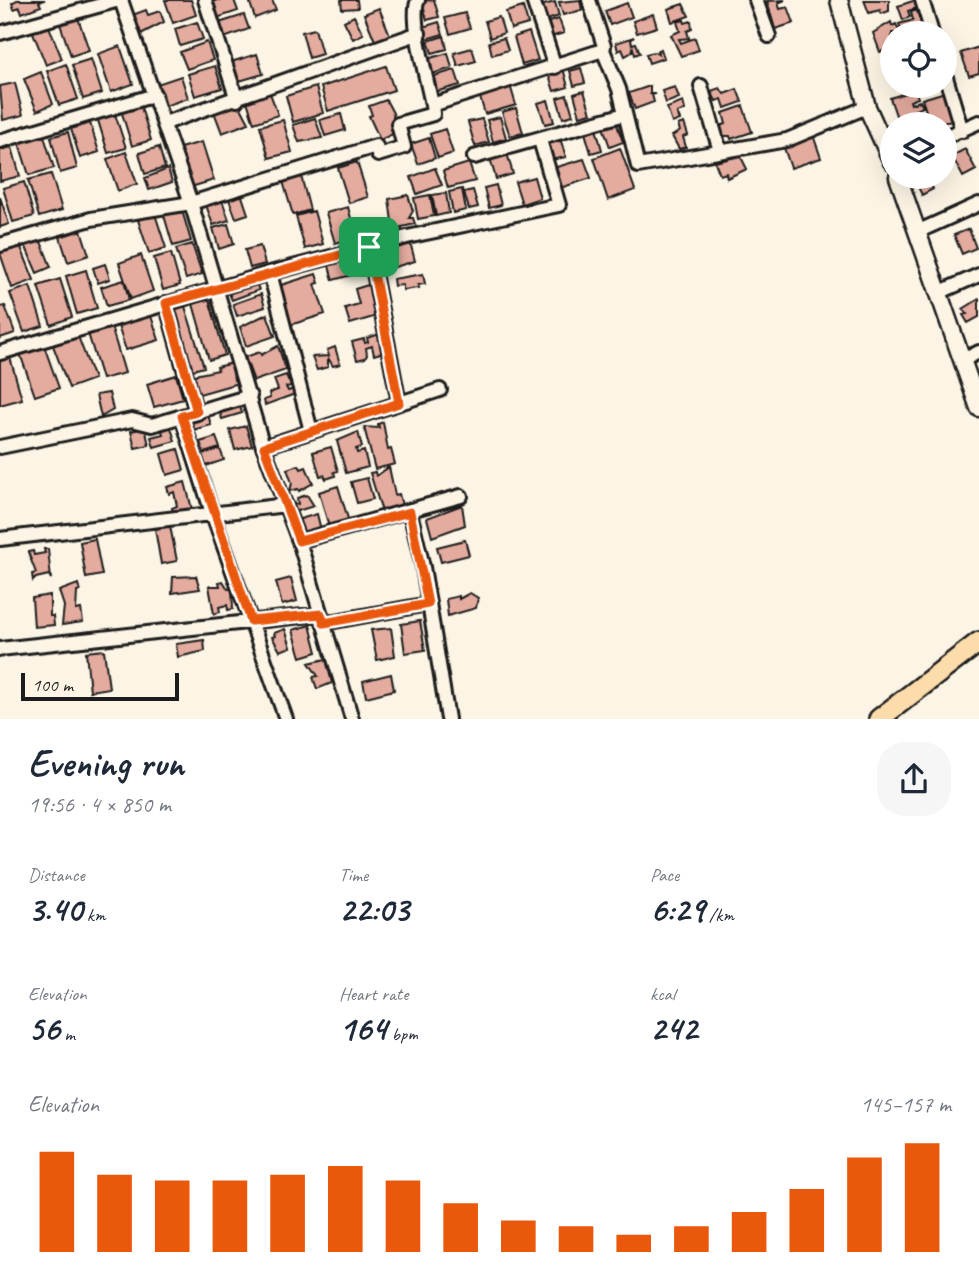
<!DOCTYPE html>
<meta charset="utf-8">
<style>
:root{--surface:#fff;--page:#f6f6f7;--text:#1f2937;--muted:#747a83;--accent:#ea580c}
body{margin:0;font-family:Caveat,sans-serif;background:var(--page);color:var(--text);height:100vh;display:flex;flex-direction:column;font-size:26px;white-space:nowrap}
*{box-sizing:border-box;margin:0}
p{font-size:23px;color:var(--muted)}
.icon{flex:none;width:38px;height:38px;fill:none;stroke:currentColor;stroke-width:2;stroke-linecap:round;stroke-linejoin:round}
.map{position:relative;height:719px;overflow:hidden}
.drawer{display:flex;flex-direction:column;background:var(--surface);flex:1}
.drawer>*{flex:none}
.controls{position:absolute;left:880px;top:21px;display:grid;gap:14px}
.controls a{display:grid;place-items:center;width:77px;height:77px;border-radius:50%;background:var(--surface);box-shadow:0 7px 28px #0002;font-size:35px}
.scale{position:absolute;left:21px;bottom:18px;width:158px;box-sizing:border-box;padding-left:7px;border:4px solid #1c1c1c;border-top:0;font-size:19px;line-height:24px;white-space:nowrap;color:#1c1c1c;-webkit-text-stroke:5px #fcf5e5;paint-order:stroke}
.pin{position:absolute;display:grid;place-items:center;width:60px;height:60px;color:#fff;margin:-30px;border-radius:14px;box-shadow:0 4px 10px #0006}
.round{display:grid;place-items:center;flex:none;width:74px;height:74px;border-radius:28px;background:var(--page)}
.summary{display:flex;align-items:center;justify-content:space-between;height:119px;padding:0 28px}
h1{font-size:38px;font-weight:800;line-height:52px}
.figures{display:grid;grid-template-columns:repeat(3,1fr);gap:10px;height:119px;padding:7px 28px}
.figures div{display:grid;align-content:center}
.figures b{font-size:35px;font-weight:800}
.figures small{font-size:19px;font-weight:400}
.figures p{font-size:19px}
.chart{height:196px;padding:14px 28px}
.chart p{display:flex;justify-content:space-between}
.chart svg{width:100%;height:126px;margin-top:7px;stroke:var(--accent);stroke-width:6}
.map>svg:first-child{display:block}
</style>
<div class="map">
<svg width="979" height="719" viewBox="0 0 979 719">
<rect width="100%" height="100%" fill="#fcf5e5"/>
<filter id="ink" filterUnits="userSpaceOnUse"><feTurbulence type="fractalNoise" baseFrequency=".0143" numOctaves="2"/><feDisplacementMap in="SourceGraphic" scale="14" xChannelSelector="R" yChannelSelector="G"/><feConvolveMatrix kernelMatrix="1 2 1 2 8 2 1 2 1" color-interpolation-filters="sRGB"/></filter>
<g filter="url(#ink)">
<path fill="#e4ab9f" stroke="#1c1c1c" stroke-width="2" d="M17,0H45L39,2L41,6L22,13L20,7L14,9L12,3Z
M165,0H191L196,15L173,23Z
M217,0H234L238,11L217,18L212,2Z
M257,0H272L276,10L255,18L250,3Z
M341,0H357L358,8L342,9Z
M434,0L439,17L427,20L422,1Z
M580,0L582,10L563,15L559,2Z
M785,0L778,3L780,9L788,7L794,23L775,29L767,1Z
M864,0H889V11L881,14L880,10L869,13Z
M916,0L920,7L908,11L910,17L903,20L898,6Z
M555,2L559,16L544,21L540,6Z
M627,3L632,17L610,25L605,11Z
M683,4L689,16L672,22L668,9Z
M523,7L528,24L511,29L506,12Z
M379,8L390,35L375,41L364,14Z
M921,9L928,29L902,33L899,24L913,20L911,12Z
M146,10L148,15L160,11L164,22L135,37L127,17Z
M76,12L89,50L71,56L58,18Z
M465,13L470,28L450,34L445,18Z
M653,14L657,27L637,33L633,21Z
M244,15L249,29L224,38L219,23Z
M354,16L363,34L353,39L344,21Z
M499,17L504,33L490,38L485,21Z
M559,19L564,33L547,38L542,24Z
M684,20L685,23L691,21L692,29L687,31L689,38L679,39L681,43L695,38L699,50L681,56L671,35L680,31L677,22Z
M197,22L203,39L180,46L175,29Z
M439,22L443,34L426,39L423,27Z
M891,22L892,26L896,24L900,33H892V43L889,45L892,53L886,55L885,50L880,52L873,33Z
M48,24L62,59L46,65L32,30Z
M315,29L322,54L309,58L302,32Z
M529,32L538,60L522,65L514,37Z
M444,36L447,49L432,53L428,41Z
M634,37L631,40L632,44L636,43L640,53L635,55L633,48L632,52L625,56L622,49L618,51L616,43Z
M504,38L508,50L492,55L489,42Z
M207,42L213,60L187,69L180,52Z
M120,46L133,84L111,92L98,54Z
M979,47V73L969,76L961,53Z
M472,48L476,61L458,66L454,53Z
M661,49L664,58L649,63L646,54L654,52L658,54L657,51Z
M448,53L452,68L432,74L427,59Z
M257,54L263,74L236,82L231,62Z
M91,59L102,93L83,99L72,65Z
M66,64L78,99L59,105L47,71Z
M215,66L222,88L195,96L188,74Z
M386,66L394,90L328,111L321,87Z
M563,68L568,87L554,91L548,73Z
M581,68L585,83L574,86L570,71Z
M455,70L460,85L435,92L431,77Z
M41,72L53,104L37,111L24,79Z
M181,76L188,98L162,107L154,85Z
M15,83L23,115L3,120L0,86Z
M510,85L516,105L485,114L479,94Z
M650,86V94H655L652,95L654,102L635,109L629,93Z
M316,87L323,113L293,122L286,96Z
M675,87L679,98L666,103L662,91Z
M720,88L724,94L737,89L742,102L725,108L722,99L716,101L711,91Z
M915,90L918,98L910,101L911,104L920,101L923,107L913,111L918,124L927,121L928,124H899L890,98Z
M584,91L591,113L580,116L574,94Z
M945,92L955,121L930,124L928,119L924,120L921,112L926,111L922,99Z
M270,93L278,115L254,123L247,101Z
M567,95L573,115L563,118L557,98Z
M237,100L249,123L222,133L213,109Z
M386,100L393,113L395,133L380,140L369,116L372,115L369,106Z
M548,100L554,122L545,124L538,103Z
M683,102L685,110L677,113L680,120L672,123L667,108Z
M140,104L151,140L132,146L121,110Z
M743,106L752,132L731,139L730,136H719L716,127L726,124L723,113Z
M516,108L523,133L510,136L502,112Z
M114,111L126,148L108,153L97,117Z
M341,114L345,130L325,136L320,120Z
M500,117L506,138L493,142L487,120Z
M315,118L322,138L299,142L293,125Z
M482,119L489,142L475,146L468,122Z
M615,119L623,142L610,147L602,124Z
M283,120L292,152L269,158L260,126Z
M90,123L99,152L80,158L71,129Z
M684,123L688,135L683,137L686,147L679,149L672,136L680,131L678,125Z
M595,125L602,150L591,153L584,129Z
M445,129L453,153L438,158L430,134Z
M68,132L77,168L60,173L51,137Z
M43,133L54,168L29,175L18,140Z
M813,135L821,158L791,168L783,145Z
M429,138L435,158L418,164L411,144Z
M560,138L566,157L551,160L544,142Z
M202,142L214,180L191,187L180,148Z
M12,147L20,176L0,181V150Z
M159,147L165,168L145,174L139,153Z
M620,148L635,190L608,200L594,158Z
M965,149L976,170L963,177L952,156Z
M126,152L137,184L118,191L107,159Z
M507,153L513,174L496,179L490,158Z
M739,153L747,169L727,178L726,173L720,175L715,162L740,156Z
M584,159L591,178L557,189L550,169Z
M357,162L368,197L349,203L338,168Z
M469,163L475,181L448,188L443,171Z
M435,168L442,185L417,194L411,177Z
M168,169L172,182L149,190L145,178Z
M300,172L310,210L293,215L282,178Z
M51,174L62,210L39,217L28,180Z
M534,177L540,198L522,204L515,182Z
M913,177H930L928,178L933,189L922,195Z
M24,182L34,216L13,222L3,188Z
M496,185L501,205L489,208L484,188Z
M462,189L466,210L453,213L449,192Z
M240,190L248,214L236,218L227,194Z
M473,190L478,207L469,209L464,192Z
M446,193L449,213L436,216L432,195Z
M408,195L413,211L409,218H413L415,224L393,229L389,199Z
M430,195L434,216L418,219L414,198Z
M0,197L9,224L0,227Z
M221,197L229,220L213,225L205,202Z
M181,207L191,241L173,246L163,212Z
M348,207L356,237L335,243L326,213Z
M314,211L323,244L305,249L296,216Z
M155,214L166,248L149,253L138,220Z
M228,224L234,244L219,249L213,228Z
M969,229L976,248L962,254L954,235Z
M81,230L89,255L68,262L60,237Z
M409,238L415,261L388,269L382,246Z
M40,239L51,267L37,273L25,245Z
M192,244L202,274L186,279L176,249Z
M20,245L34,280L12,288L0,253Z
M260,246L265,264L250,268L245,250Z
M356,250L363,272L333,280L327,259Z
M171,253L180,285L163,290L154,258Z
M141,255L153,291L131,299L119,263Z
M105,264L110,279L98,283L93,268Z
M86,270L97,308L77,314L66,276Z
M316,274L319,283L315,284L325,314L287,326L275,287Z
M423,274L425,284L418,285L419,288L403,290V285L394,286L393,279Z
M60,279L72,317L51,325L38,286Z
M124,280L129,300L107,306L101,287Z
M256,283L259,290L232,300L229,293Z
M371,284L380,315L350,324L345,308L359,304L355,289Z
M30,286L43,326L24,332L10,293Z
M261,294L265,307L237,316L233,304Z
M209,299L225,355L209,360L193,304Z
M979,299V317L968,323L963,315L967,314L963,309Z
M183,300L204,367L189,371L169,305Z
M5,306L15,333L0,338V307Z
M149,310L159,340L126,350L116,320Z
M267,314L275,336L246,346L240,327Z
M110,323L125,373L102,379L87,330Z
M76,331L94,379L69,388L51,340Z
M380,334L384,352L374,355L372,346L366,348L367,355L365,358L357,360L352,342L364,339L365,343L368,342L367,338Z
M43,343L59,388L35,396L19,351Z
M278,346L286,370L254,381L245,357L260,352L261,355Z
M335,347L340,364L333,366L328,358V367L317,370L312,357L329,356L327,350Z
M9,354L22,399L0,405V356Z
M232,363L234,380L238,383L196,395V380L192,381L190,376L218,370L217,367Z
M176,375L183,399L154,407L147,384Z
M286,375L291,386L286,387L288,391L294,389L295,394L265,405L264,400L270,398L269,393L278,390L274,379Z
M109,393L113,410L101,417L96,395Z
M238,401L242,413L222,419L218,407Z
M207,411L211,425L193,430L191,423L202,420L201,413Z
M169,421L175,441L154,447L151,437L163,434L160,424Z
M383,422L388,450L391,449L395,464L375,469L364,427L379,428L378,424Z
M246,426L252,446L235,450L230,430Z
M145,428L149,445L135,448L131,431Z
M358,432L362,447L356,449L357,453L364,451L368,467L346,473L337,441Z
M216,437L220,448L204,453L200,442Z
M331,447L338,471L334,472L335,476L326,479L324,475L320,476L313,452Z
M178,449L184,470L167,475L161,454Z
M220,449L224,460L206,466L202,454Z
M299,465L301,469L306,467L313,483L299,491L298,489L290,491L292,483L287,469Z
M389,467L395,495L399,494L403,509L383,515L370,473L375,472L376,476Z
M367,478L373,499L357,503L351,482Z
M185,482L192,509L174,514L172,508L177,506L174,492L169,494L167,487Z
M338,486L349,522L329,527L319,492Z
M307,495L314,506L294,512L292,505L298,504L297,498Z
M462,505L465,525L432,537L427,518Z
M317,514L321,530L301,536L297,520Z
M170,526L177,561L161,564L155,529Z
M95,539L102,575L86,578L80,542Z
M465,540L469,555L441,562L437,547Z
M44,549H48L51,579L49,575L36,578L33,581L32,574L36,573L28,552L33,551L34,555L45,553Z
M196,576L200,589L172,593L173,577Z
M291,578L297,601L282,605L276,582Z
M223,581L228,589L232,588L233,609L228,610L227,605L219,607L220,612L214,614L209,586H220L219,582Z
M78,584L80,591L77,592L76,610L81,609L83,622L62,625L64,606L59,591Z
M470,593L478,598L476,608L448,616L446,599L459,596V599Z
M50,595V616H53L54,625L34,627L32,598Z
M420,621L425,650L405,653L401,624Z
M310,625L317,652L301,657L293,630Z
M391,628L395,656L377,660L371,630Z
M285,629L291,647L280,651L272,637L275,636L274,633Z
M204,640L205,651L178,657L176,644Z
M104,650L109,688L90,691L86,652Z
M326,659L332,683L317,689L313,677L318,676L309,663Z
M391,674L394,690L366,697L363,681Z"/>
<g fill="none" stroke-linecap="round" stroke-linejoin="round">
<g stroke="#1c1c1c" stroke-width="18">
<path id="minor" d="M121,0L191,203L262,443L299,541L352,719
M205,0L237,100
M418,0C409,17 428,83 432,105
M533,0L555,67
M589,0L604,46L603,50L619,89L638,166L787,140L867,107
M756,0L769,36
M922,0L932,33
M0,33L119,0
M945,74L962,131
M701,86L720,151
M165,123L419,33
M945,137L979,122
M0,141L155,95
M474,157L625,114
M917,232L979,204
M0,245L91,219L191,203L376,146L378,155L404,147L398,124L433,114L432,105L603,50
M369,247L399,403
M270,273L311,431
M938,293L979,275
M166,303L196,412
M0,353L270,273L407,237L559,205L540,140
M963,360L979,352
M182,417L212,513L286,719
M0,447L132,420L152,425L250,396
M263,447L440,390
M410,512L423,567L448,719
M0,539L286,505
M299,541L461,496
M324,623L428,604
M0,649L321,614"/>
</g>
<g stroke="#1c1c1c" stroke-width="21">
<path id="tertiary" d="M839,0L867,107L892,162
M898,177L979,408"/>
</g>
<g stroke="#1c1c1c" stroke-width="24">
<path id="primary" d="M879,719L979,642"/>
</g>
<use href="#minor" stroke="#fcf5e5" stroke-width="12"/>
<use href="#tertiary" stroke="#fcf5e5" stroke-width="16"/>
<use href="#primary" stroke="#fddcac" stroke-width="19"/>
</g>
</g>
<g fill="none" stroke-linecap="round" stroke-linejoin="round" filter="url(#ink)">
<g stroke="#fff" stroke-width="14">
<path id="route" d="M369,247L399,403L264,447L299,541L410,512L428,604L324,623L321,614L251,621L182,416L197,412L166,303Z"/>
</g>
<use href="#route" stroke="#ea580c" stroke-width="9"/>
</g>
</svg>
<div class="controls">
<a><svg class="icon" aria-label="locate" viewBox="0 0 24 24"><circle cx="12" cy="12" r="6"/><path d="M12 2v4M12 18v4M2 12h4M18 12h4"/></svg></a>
<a><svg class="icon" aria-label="layers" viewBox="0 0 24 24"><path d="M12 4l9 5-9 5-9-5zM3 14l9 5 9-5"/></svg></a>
</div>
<div class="scale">100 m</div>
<div class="pin" style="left:369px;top:247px;background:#1e9e55"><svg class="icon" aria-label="arrive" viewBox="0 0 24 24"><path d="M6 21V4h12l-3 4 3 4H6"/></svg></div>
</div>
<section class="drawer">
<div class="summary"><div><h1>Evening run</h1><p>19:56 · 4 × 850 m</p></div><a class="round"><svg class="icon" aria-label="share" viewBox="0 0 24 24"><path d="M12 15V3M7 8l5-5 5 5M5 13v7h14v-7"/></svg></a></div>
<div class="figures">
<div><p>Distance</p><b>3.40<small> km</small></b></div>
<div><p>Time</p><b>22:03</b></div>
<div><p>Pace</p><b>6:29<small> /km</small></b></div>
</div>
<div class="figures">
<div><p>Elevation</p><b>56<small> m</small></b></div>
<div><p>Heart rate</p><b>164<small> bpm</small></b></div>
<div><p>kcal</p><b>242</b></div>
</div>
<div class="chart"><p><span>Elevation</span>145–157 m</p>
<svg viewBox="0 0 160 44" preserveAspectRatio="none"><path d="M5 44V9M15 44V17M25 44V19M35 44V19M45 44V17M55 44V14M65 44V19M75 44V27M85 44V33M95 44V35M105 44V38M115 44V35M125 44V30M135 44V22M145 44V11M155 44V6"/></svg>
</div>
</section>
